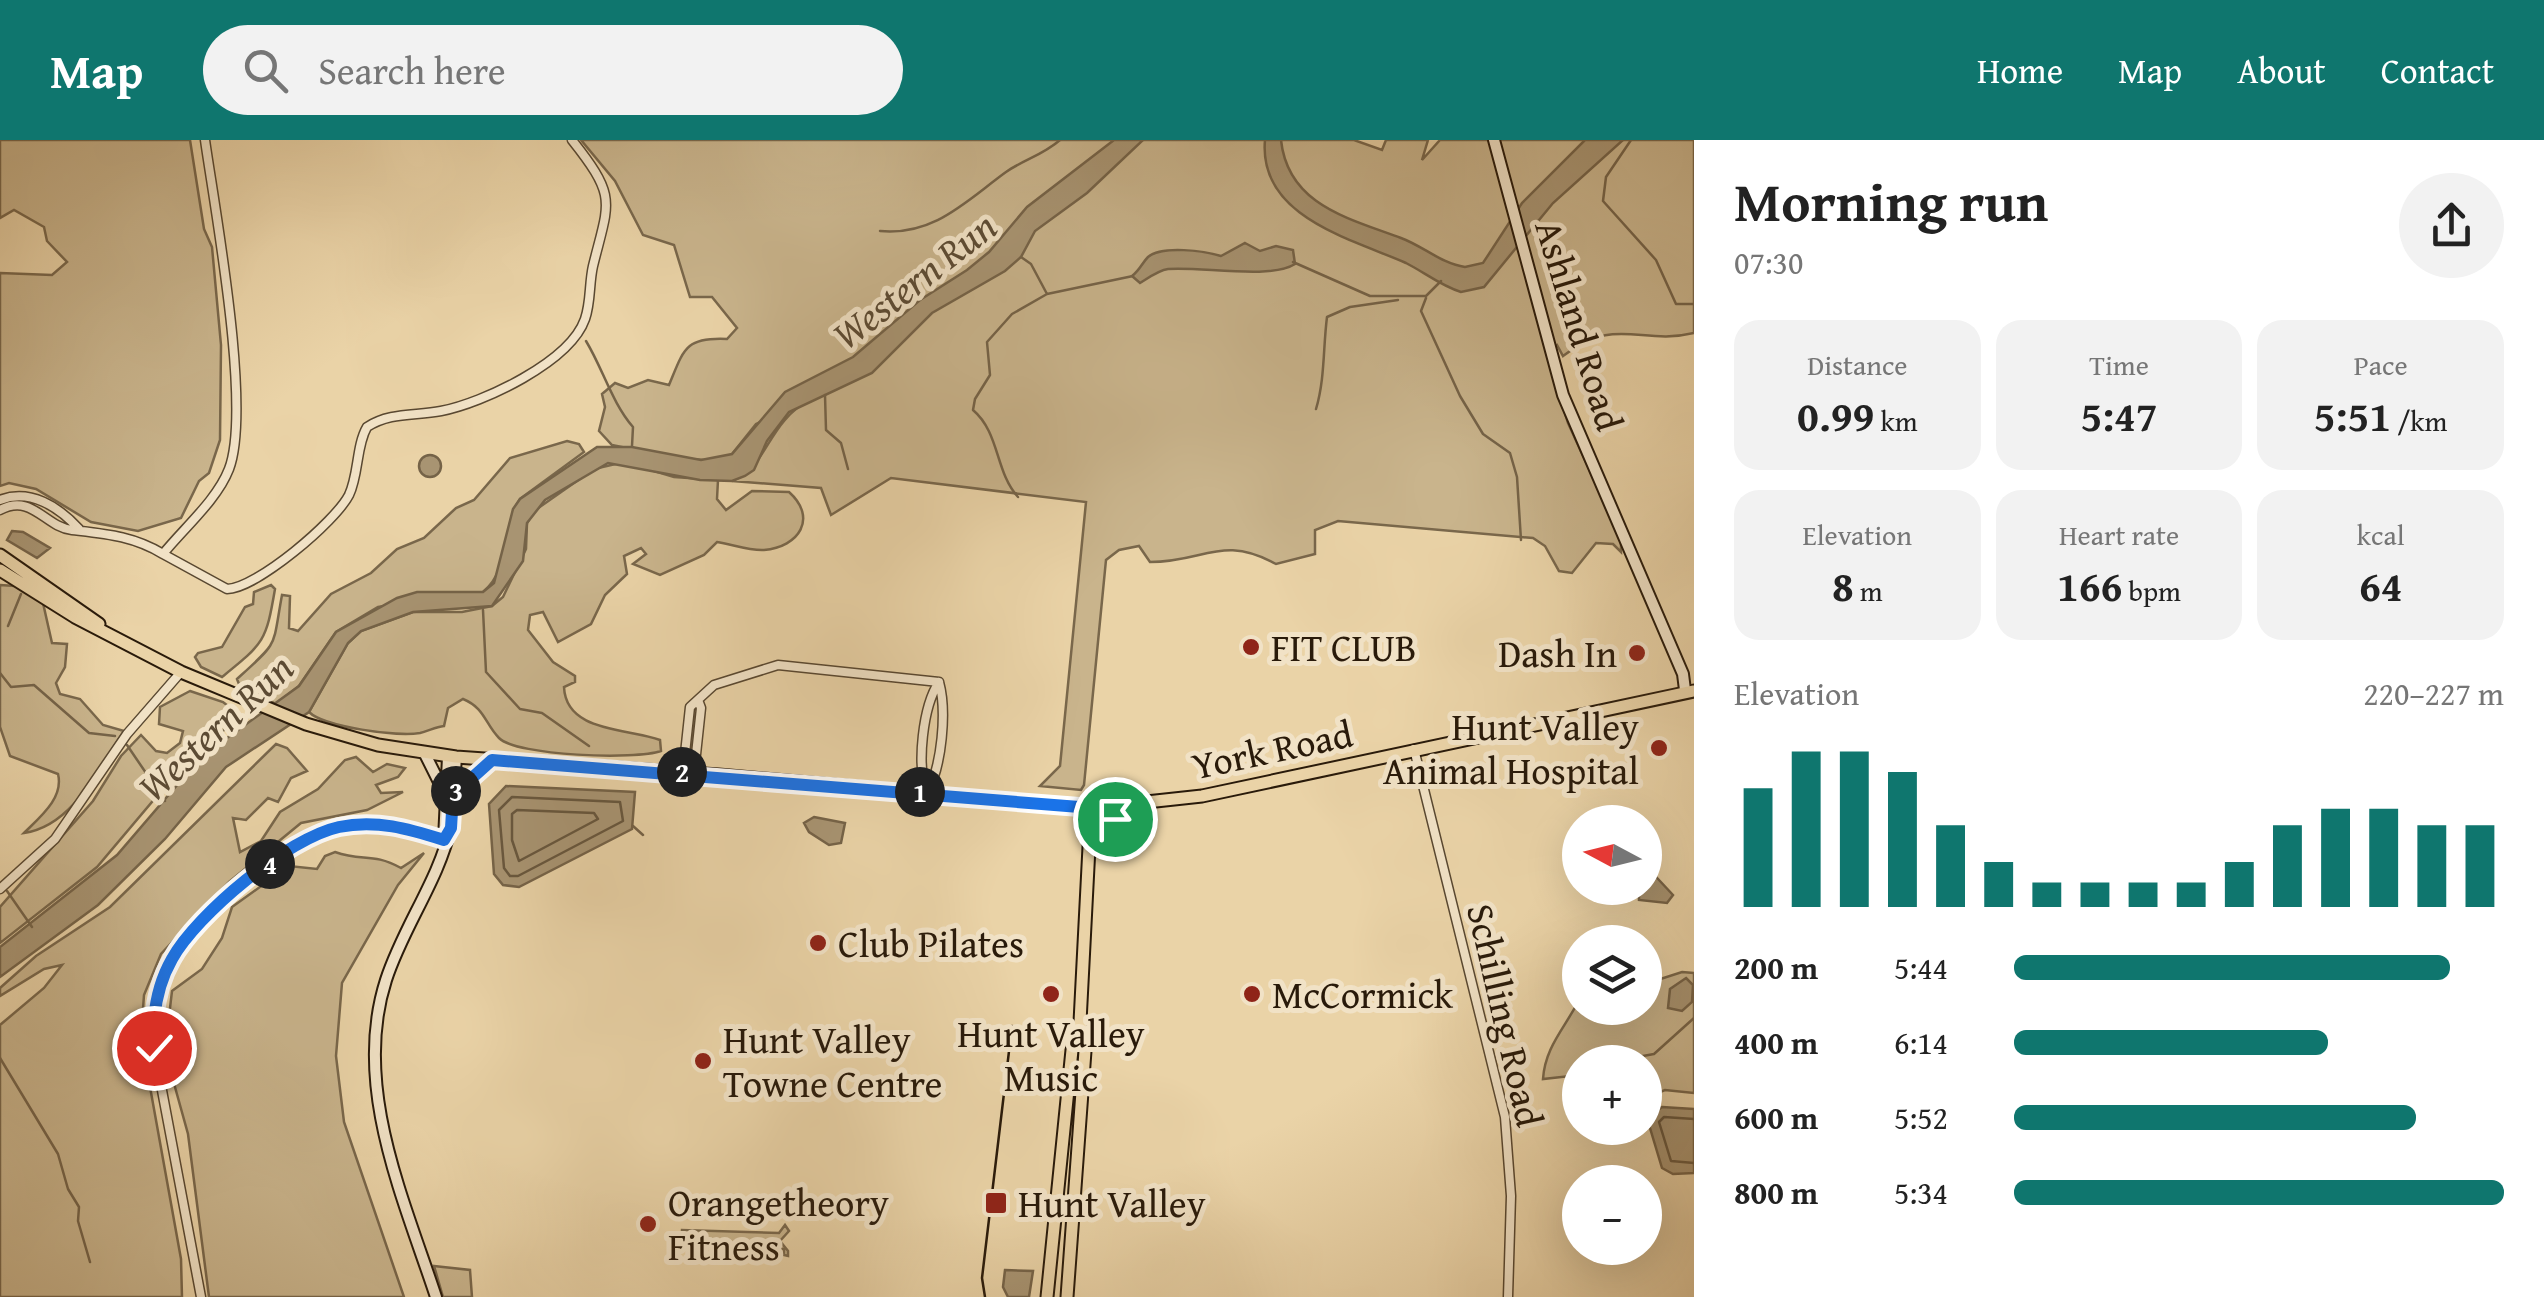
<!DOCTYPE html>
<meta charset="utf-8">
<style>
:root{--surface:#fff;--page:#f2f2f2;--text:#222;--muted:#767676;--accent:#0f766e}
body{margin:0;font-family:"Gentium Book Plus",serif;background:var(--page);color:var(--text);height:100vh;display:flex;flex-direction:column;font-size:38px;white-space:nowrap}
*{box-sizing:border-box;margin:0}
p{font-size:32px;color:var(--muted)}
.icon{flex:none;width:55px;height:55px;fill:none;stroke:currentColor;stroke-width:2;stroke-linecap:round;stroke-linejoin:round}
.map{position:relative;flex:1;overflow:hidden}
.side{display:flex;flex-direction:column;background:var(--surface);width:850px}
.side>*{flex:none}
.needle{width:65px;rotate:277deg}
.controls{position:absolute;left:1562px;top:665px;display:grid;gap:20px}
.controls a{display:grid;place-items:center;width:100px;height:100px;border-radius:50%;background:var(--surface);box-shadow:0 10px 40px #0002;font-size:50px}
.pin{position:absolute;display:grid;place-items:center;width:85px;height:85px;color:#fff;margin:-42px;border:5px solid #fff;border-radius:50%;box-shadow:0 2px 10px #0007}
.km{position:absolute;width:50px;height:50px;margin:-25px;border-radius:50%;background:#222;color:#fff;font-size:28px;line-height:50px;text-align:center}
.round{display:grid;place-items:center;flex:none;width:105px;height:105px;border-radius:52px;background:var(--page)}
.head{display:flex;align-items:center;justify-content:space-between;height:170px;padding:0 40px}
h1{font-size:55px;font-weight:700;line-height:75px}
.metrics{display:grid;grid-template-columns:repeat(3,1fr);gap:15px;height:170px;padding:10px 40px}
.metrics div{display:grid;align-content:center;border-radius:25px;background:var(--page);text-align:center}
.metrics b{font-size:42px;font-weight:700}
.metrics small{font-size:28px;font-weight:400}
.metrics p{font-size:28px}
.chart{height:280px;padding:20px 40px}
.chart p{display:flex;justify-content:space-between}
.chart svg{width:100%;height:180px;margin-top:10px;stroke:var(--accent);stroke-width:6}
ul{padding:0 40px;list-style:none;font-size:32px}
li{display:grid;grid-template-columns:160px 120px 1fr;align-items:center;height:75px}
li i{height:25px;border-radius:12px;background:var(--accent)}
header{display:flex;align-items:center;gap:60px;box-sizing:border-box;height:140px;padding:0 50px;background:var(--accent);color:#fff}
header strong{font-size:48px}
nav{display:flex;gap:55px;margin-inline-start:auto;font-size:35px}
.search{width:700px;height:90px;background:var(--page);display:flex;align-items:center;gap:25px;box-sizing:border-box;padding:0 35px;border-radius:55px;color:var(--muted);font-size:38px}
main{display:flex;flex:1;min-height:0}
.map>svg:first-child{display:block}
</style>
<header>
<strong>Map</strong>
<div class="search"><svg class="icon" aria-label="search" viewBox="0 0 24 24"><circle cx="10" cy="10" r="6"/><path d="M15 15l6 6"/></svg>Search here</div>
<nav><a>Home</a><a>Map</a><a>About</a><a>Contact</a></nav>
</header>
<main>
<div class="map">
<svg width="1694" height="1157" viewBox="0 0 1694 1157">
<rect width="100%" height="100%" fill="#ead3a7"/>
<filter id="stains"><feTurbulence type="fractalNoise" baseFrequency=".002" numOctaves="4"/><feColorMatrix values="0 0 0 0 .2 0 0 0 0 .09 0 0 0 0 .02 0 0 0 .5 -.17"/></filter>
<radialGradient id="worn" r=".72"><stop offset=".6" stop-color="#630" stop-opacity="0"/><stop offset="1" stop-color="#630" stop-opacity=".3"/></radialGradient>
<path fill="#c9b48c" stroke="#79674b" stroke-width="2.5" d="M0,0H190L204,89L212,107L221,205L220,300L209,333L199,341L181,378L138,391L91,382L36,349L9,343L0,346V133L52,135L67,122L47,101L44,87L14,70L0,78Z
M581,0H1354L1382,10L1386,0H1428L1422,20L1440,0H1694V193C1641,206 1615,175 1563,216L1557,205L1546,212L1568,283L1621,399V412L1613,404L1596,403L1572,433L1559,431L1545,406L1533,398L1338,381L1315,390V414L1276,424C1222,394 1205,422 1150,422L1139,406L1119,410L1106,420L1084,645L1081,650L1040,646L1060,626L1086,362L891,338L831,375L821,348L732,341C769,326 766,283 811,259L756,284L732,314L718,321L675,318L612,305L599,291L605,267L602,254L615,243L628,248L648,240L669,245C684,209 685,197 727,199L737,188L712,157H690L674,105L643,95L615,41Z
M567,301L579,304L584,312L520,359C501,387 512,428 483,452L378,467L336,492L299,546L276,564L239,544L237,539C280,500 272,509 282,455L290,456L289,488L298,491L331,454L371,433L397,409L424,398L456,368L474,360L510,318Z
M624,322L674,337L718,340L717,359L726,370L752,351L789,352C818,378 799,407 764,410C750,411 731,404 717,402L704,415L660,435L633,424L646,414L641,408L624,416L627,434L605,455L591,484L558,502L543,472L530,475L528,490L553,522L575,536V542L564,547C566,593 629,588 660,600L661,611C636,620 517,616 499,598C485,584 485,568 463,559L448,568L444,586C435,587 429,591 420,593C398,597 324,587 309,572L348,503L361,491L413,472H462L492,466L503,457L526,409L527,383L534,371L594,329Z
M0,445L15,446L43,463L52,503L67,504L65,527L56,543L60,554L80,559L103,585L124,591C98,629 73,686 24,693C40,677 64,658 58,634L10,616L0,587Z
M271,445L275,449C266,502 264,503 222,537L201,527L195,517L198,513L222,507L245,467L253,464L254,452Z
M190,551L223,562L241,576L239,581L200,605L97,727L0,803V767L93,661L121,616L141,595L156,611L167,613L180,603L183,591L159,584L160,567Z
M276,604L287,608L307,631L291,638L278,662L268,658L246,680L233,678L240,712L261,701L280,672L318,649L345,620L356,617L373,632L387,624L405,628L398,637L376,645L381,653L403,652L367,670L301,683L229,742L161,814L144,855L141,897L181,1119L182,1157H0V885L44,848L62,825L44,829L0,856V848L36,816L110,767Z
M335,712C363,722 372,712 401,728L424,713L398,745L342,843L336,916L344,982L404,1157H209L188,994L165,911L172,851L202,829L222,798L232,767L289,726L317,729L325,716Z
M1682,832L1694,833V953L1665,950L1645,958V922H1580V935L1543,939C1545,906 1566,887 1580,858V868H1645V844Z
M785,1085L789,1091L780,1101L788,1111V1116L784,1115V1109L681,1107L682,1090L779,1093Z
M434,1126L470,1130L472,1157H443Z"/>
<path fill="#a89472" stroke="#756348" stroke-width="2.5" d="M1114,0H1143L1087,53L1035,91L1021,117L1005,131L932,173L872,233L789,272L767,301L754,330L745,336L732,341L700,340L608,323L545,360L527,383L523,421L492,466L413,472L361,491L348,503L309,572L226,627L165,699L98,765L0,837V807L117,715L202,616L299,546L336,492L397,458L417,452H483L494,443L513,369L520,359L597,307H632L701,320L732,314L785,252L853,217L920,160L967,130L989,112L1027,67Z
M1265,0H1281C1288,65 1348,78 1401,98C1423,106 1442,124 1465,127L1483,123L1522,63L1585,0H1623L1553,63L1484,147L1461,152C1441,146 1424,132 1406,123C1352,99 1258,77 1265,0Z
M1245,103L1260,111L1276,106L1293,110L1295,124C1270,140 1200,126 1168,129C1159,130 1148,138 1140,143L1132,136C1140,130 1142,123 1148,117C1162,105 1205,111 1221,116Z
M419 326a11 11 0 1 1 22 0a11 11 0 1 1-22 0Z
M12,391L23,392L50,408L37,418L7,400Z
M506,646L635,652L632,689L519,747L503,745L494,734L489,664Z
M814,677L845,683L841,703L829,705L809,692L804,683Z
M1645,725L1673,755L1667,763L1639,760V748H1645Z
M1686,838L1693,845L1692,862L1682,871L1668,868L1670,849Z
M1662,967L1694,969V1033L1673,1034L1662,1028L1647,978Z
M1005,1130L1033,1131L1029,1157H1008L1003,1147Z"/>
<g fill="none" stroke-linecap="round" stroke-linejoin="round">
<path stroke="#68573e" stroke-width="2.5" d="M512,657L620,662L623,681L518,736H510L504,728L499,670Z
M517,670L594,673L598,679L519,721L512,700V674Z
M1694,979L1664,977L1659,982L1671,1021L1694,1023"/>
<path stroke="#756348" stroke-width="2.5" d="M1631,0L1606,37L1603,61L1656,120L1676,164H1694
M880,91C934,96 966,61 1006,32C1023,20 1043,15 1060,0
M1293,122L1370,156H1426L1441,141
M1047,154L1133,136
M1426,158L1421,171L1460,256L1483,294L1510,313L1517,337L1521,400
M586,201C603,229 612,263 633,287L632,306
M825,255L826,290L841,303L848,329
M1316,269C1325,239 1323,208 1327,177L1350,167L1398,160
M1018,357C995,332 1000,293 973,270L975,259L990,235L987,202L1012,174L1047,154L1031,124L1021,117
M483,470L486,532L520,569L542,573L589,606
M8,486L21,454
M0,533L11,547L34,545L89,593L115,596
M127,605L165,661
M633,686L643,695
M7,751L32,787
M0,918L58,1014L68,1049L79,1067L78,1081L90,1122
M1610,922L1654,914L1694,878"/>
<g stroke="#594831" stroke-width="11">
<path id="minor" d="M205,0C215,70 252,269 229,329C217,360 184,388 163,414L227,449C257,448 335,382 349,355C359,334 356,306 367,287C390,272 415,276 441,271C483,263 570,222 585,179C591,162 589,143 593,126C609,61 618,58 572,0
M0,360C30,348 59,367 79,389
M0,370C32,353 45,387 72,390C106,394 133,396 163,414
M1414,609L1505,977L1511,1056L1508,1157
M683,632L690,567L714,545L778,525L939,542
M694,633L701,568L698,560
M927,653C916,625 923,566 939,542
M927,653C942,626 947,571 939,542
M0,749L55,699L127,594L181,532
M201,1157L154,908L155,864L171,820L211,773L285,712L321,692L386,684L444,700"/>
</g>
<g stroke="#291a0a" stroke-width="14">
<path id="secondary" d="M1494,0L1563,255L1683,534L1685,550
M425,614L442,648
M454,654L491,620
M444,699L448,617
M436,1157C403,1057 352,945 386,840C403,787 439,740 451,686C456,664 454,639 456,617"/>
</g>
<g stroke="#291a0a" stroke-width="15">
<path id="primary" d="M0,415L99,484
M0,430L75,477L181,532L306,584L378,605L456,617L719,635L1091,668L1202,656L1694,551
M1092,707L1106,687L1131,668
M1047,1157L1072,910L1079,886
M1067,1157L1085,911L1080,882L1091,668"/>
</g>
<use href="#minor" stroke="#f1e2c6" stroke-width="8"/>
<use href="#secondary" stroke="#f1e2c6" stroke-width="10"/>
<use href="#primary" stroke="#ead3a7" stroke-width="11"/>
<path stroke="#291a0a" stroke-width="2.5" d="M985,1157L982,1138L1012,886"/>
</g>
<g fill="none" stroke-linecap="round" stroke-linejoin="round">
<g stroke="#fff" stroke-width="20">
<path id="route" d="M154,908C152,876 156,847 172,819C197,774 288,698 339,687C376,679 409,689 444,700L451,688L453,655L492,620L1092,668L1134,666L1115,679"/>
</g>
<use href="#route" stroke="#1a73e8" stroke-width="12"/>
</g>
<g fill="#8f2418" stroke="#f1e2c6" stroke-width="4">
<circle cx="1251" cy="507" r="10"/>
<circle cx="1637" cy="513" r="10"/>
<circle cx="1659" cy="608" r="10"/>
<circle cx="818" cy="803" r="10"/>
<circle cx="1051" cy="854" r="10"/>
<circle cx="1252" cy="854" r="10"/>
<circle cx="703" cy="921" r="10"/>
<rect x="984" y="1051" width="24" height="24" rx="5"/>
<circle cx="648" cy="1084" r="10"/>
</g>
<g text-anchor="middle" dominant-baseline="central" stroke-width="10" stroke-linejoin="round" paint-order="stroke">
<g font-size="38" fill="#291a0a" stroke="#f1e2c6">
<text transform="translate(1580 185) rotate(73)">Ashland Road</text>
<text transform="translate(1272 609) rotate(-12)">York Road</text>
<text transform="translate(1506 875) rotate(77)">Schilling Road</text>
</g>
<g font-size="38" fill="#291a0a" stroke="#f1e2c6" text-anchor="start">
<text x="1271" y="507">FIT CLUB</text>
<text x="1617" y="513" text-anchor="end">Dash In</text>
<text x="1639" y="586" text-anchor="end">Hunt Valley<tspan x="1639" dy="44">Animal Hospital</tspan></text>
<text x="838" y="803">Club Pilates</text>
<text x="1272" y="854">McCormick</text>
<text x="1051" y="893" text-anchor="middle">Hunt Valley<tspan x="1051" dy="44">Music</tspan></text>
<text x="723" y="899">Hunt Valley<tspan x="723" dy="44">Towne Centre</tspan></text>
<text x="668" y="1062">Orangetheory<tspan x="668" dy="44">Fitness</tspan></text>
<text x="1018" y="1063">Hunt Valley</text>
</g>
<g font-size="40" font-style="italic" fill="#5c4b34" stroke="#f1e2c6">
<text transform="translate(914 140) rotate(-38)">Western Run</text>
<text transform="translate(215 587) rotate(-43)">Western Run</text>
</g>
</g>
<rect width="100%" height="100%" filter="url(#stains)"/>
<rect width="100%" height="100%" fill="url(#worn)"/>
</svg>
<div class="controls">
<a><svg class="needle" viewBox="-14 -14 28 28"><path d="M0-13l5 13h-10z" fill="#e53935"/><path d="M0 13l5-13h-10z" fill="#767676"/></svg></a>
<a><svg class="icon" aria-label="layers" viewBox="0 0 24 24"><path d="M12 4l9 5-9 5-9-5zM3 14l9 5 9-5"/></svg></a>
<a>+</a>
<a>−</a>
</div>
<div class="pin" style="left:1115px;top:679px;background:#1e9e55"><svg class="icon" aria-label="arrive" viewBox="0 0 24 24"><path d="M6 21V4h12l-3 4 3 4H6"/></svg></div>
<div class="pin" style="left:154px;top:908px;background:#d93025"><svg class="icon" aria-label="check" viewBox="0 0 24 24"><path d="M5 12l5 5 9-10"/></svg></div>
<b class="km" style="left:920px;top:652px">1</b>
<b class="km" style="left:682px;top:632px">2</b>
<b class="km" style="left:456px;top:651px">3</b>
<b class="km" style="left:270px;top:724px">4</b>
</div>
<section class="side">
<div class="head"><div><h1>Morning run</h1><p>07:30</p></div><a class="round"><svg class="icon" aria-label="share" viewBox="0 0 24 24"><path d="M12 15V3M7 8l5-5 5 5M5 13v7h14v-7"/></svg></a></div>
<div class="metrics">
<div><p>Distance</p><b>0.99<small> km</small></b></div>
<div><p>Time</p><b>5:47</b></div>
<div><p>Pace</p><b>5:51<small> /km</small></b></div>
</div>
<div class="metrics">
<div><p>Elevation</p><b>8<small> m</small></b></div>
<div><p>Heart rate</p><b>166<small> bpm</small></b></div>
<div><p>kcal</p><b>64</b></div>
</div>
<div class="chart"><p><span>Elevation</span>220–227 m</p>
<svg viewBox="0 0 160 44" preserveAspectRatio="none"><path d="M5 44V15M15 44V6M25 44V6M35 44V11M45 44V24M55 44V33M65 44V38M75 44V38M85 44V38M95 44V38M105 44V33M115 44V24M125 44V20M135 44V20M145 44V24M155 44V24"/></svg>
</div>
<ul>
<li><b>200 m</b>5:44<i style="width:89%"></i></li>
<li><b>400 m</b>6:14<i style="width:64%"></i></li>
<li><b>600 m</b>5:52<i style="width:82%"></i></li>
<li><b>800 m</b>5:34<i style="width:100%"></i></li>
</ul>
</section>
</main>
